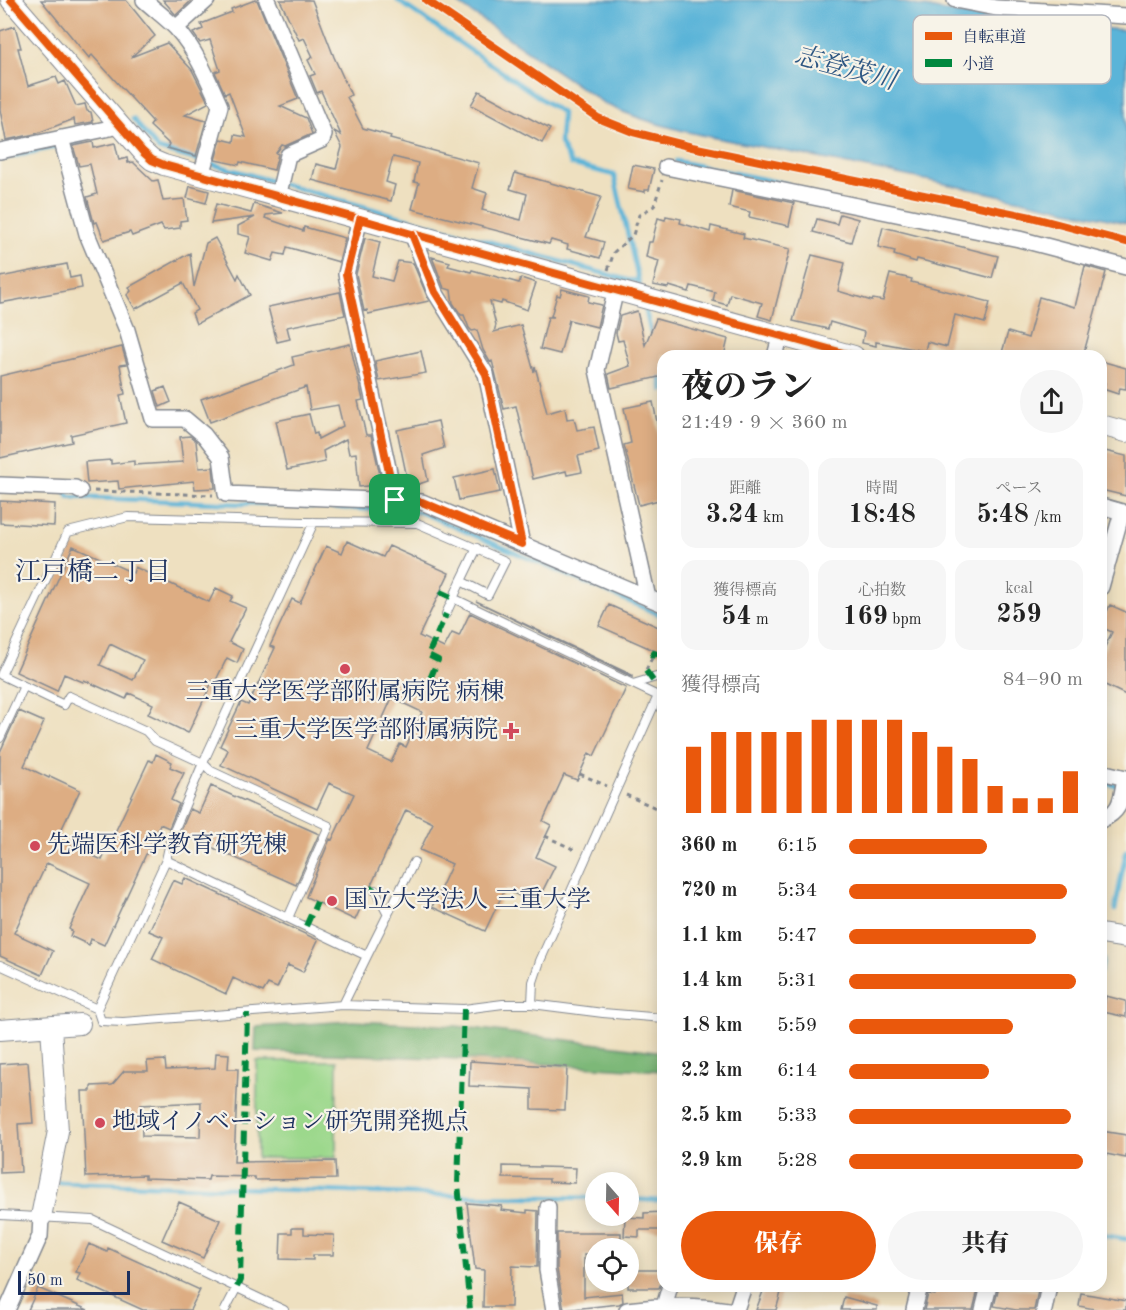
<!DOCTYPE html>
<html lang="ja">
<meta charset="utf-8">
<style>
:root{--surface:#fff;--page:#f6f6f6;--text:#222;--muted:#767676;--accent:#ea580c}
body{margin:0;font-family:"Old Standard TT","Noto Serif JP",serif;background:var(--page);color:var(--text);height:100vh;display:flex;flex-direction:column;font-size:22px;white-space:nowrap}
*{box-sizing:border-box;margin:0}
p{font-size:20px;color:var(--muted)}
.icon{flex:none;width:33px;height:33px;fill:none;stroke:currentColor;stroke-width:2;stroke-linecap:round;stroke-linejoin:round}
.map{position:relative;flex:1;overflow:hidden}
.sheet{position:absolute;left:657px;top:350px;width:450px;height:942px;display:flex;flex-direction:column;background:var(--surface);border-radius:18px;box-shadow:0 3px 15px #0003}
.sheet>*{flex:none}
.needle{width:39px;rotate:160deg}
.controls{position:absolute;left:585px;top:1172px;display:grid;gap:12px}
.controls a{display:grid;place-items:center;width:54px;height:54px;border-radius:50%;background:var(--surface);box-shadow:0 3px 15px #0003;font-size:30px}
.scale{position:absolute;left:18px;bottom:15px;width:112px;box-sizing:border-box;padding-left:6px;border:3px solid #1b2f5e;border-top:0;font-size:16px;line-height:21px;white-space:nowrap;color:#1b2f5e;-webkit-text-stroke:4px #f7f3e8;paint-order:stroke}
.pin{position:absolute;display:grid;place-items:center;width:51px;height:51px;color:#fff;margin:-26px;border-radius:12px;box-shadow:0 3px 9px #0006}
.round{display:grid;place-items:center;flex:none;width:63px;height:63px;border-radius:32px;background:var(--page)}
.summary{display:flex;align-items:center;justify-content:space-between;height:102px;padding:0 24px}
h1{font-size:33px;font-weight:800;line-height:45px}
.stats{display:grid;grid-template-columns:repeat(3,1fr);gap:9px;height:102px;padding:6px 24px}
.stats div{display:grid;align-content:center;border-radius:15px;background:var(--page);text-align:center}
.stats b{font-size:26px;font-weight:800}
.stats small{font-size:16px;font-weight:400}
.stats p{font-size:16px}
.chart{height:168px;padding:12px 24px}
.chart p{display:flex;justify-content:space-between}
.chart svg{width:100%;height:108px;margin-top:6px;stroke:var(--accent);stroke-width:6}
.primary-button{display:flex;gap:12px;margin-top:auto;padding:12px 24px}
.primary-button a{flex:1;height:69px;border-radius:36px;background:var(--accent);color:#fff;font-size:24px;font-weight:800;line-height:69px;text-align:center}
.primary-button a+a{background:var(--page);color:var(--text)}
ul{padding:0 24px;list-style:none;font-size:20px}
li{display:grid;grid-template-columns:96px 72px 1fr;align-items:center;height:45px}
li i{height:15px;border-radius:8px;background:var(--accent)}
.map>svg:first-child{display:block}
</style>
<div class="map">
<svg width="1126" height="1310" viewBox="0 0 1126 1310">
<rect width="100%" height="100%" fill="#f7f3e8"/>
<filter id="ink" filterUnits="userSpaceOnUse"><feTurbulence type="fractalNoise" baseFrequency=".0167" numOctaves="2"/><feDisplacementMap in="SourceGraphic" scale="12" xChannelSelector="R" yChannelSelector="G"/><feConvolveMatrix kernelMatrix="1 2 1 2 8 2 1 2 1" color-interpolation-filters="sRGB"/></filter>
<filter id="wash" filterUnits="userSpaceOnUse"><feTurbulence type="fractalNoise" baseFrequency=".008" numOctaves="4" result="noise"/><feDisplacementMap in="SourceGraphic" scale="24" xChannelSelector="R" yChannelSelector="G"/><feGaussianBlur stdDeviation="1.35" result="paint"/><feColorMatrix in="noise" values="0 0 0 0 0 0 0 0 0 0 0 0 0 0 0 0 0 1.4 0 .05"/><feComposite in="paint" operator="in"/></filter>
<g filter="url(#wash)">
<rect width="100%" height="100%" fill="#eee0c0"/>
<path fill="#9cd88c" stroke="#5c8475" stroke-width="1.5" d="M257,1061H337L336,1158H257Z"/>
<path fill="#7db878" stroke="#4c746b" stroke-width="1.5" d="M353,1021L456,1026L663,1052V1071L462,1059L255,1051L256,1027Z"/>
<path fill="#5ab4d8" stroke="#3a729b" stroke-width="1.5" d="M453,0H891L954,13L1020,23L1126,30V223C1017,198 908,176 799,154C736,141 663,132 605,104Z"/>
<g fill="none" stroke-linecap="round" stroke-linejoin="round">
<path stroke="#5ab4d8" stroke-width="4.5" d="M397,0L562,113L560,143L571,164L614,175L641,291
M133,119L158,149L627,280L638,281
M0,159L82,141
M676,161L787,184
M644,304L652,337
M659,372L663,390
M66,492L69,497L243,504L250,503L420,512L663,616
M1101,782L1122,787
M1115,910L1126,851
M1101,971L1103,960
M59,1182L469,1196L596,1198
M628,1199L663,1201
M1101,1235L1126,1239"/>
</g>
<g id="blocks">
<path fill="#ddad83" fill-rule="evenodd" d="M41,0H126L155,36L131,57L167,43L192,70L207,100L208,103L185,115L206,121L196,156L167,148L169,144L150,126L153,122L92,55L89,58Z
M163,0H192L176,15Z
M255,0H257L298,99L280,106L306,118L312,134L285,146L282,145L276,153L278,154L274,170L240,162L239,165L215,160L221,139L234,142L235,135L246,137L229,92L225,94L215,72L220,70L210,40L200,43L193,33L203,29L201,24L232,12L231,9Z
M280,0H312L334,57L351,95L347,97L363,128L391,136L390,139L479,163L472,188L487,193L482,210L521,220L527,194L510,189L515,173L601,197L586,237L604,242L600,258L567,249L568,245L551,240L549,244L412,209L419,183L414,182L418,163L393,157L386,182L395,185L391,201L312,180L316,164L336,169L342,147L334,131L341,135L321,91L317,93L310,76L315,74L308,60L313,57L304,38L299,40Z
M15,26L21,48H18L28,86L56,77L59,84L65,81L76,106L85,104L87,111L91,112L93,122L75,125L74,119L35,134L6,140L0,110V31Z
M479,91L550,129L542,143L471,105Z
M93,142L94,148L115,143L119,160L127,158L128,163L133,162L153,181L158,180L163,201L184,199L187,220L180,221V228L164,230L161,225L132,236L130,232L104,240L97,222L94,223L87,197L97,194L90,164L79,166L73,146Z
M633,165L654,169L649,190H645V192L628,189Z
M190,186L209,191L206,203L187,198Z
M732,190L794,203L789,226L749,217L750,212L729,207Z
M216,204L251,213L254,204L283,213L266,215L265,218L303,231L304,227L345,238L339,262L287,247L285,255L275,253L272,261L245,253L250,237L238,234V226L255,217L211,223Z
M840,214L858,219L851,242L813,232L817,219L837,224Z
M666,216L681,219L680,223L710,232L711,226L744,234L743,238L790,249L772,320L758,316L762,303L730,294L727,305L713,301L715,292L691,286L689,292L669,286L668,288L653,285L659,261L646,257L649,242H652L658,218L665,220Z
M883,227L998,256L992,278L917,259L916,262L894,255L895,251L878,247Z
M215,238L237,279L239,274L250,295L196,324L192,313L197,310L183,283L135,309L127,295L131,291L129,287L190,253L194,287L206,243Z
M365,238L380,242L372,276L392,281L398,261L413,263L429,301L368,314L367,310L364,311L356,274Z
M812,255L845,263L838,291L872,301L873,299L883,301L890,274L912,279L911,282L990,302L985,323L955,315L947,347L927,342L925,351L876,342V346L862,343L864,332L830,322L828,329L793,321Z
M432,257L450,262L448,266L471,272L472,270L519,283L521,278L536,283L527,310L502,301L501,304L490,301L496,325L494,332L521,325L534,372L535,366L547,413L565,408L567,419L574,418L577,430L594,427L599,451L578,456L582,472L567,475L566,471L533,479L516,406L504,409L495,372L492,361L490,362L483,350L477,330L472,331L469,328L464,315H461L453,303L451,290L444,288Z
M67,264L70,278L80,276L82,288L0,303V277Z
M1085,266L1106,272L1083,356H1001L1008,332L1028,338L1039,297L1075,307Z
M562,289L589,296L588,302L602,305L597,327L569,320L560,354L540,349L548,317H554L551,316L557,295L560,296Z
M340,292L345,315L287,327L290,339L277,342L268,307Z
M637,311L645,345L656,319L728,339L724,356H663V376L611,388L608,374L630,366L623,340L618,341L616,333L620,316Z
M350,344L363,400L358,401L366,435H371L382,484L359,487L356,453L349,454L346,439L323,451L325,462L287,470L276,421L309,414L314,434L317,433L318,439L343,426L338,405L310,410L306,387L210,422L201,399L294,365L292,357Z
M122,347L127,364L120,365L125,394L120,395L126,423L71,435L72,442L0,458V376Z
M421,351L426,373L379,381L375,361Z
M1101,361L1126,368V389L1120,388L1118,394L1103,389L1105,383L1101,382Z
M165,387L171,402L160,407L155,391Z
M653,402L660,437L663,436V499L639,505L624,445L631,443L624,408Z
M438,421L444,448L423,455L428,481L416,485L415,481L408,483L397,430Z
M190,436L196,441L199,468L213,467L215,488L195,489L194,481L119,489L118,481L87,483L85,462L111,460V464L134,461V465L183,462L180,437Z
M1101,450L1126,456V496L1101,490Z
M495,469L500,492L459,500L454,478Z
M0,501L55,504L54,526L0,523Z
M347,541L383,557L389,546L449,573L419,636L444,648L452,633L459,636L470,613L626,688L594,756L589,753L577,780L564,775L543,821L551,825L536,857L555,866L536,904L505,889L485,931L432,907L452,864L420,850L433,823L406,810L355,920L306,897L330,839L332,840L354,794L329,783L317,809L221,765L228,750L220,746L241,702L248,705L275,648L270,646L292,599L300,603L326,546L342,553ZM392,698L422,712L406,747L400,744L391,762L368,751Z
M73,546L133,573L135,567L209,602L216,588L233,596L230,601L246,608L229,642L243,649L237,663L227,658L215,682L213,680L188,733L148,714L153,704L129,693L126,699L84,680L83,682L64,674L57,691L16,672ZM110,644L143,660L133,680L100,665Z
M476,601L632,675V677Z
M609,605L663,629V645L660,653L599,626Z
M1110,605L1126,612V695L1101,683V655L1112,632L1101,627V625Z
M19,711L44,722L24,766L49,778L50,776L80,790L57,839L102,860L149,760L153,762L156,754L172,762L170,767L184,773L171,800L179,804L169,828L160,824L104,945L91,939L89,945L70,936L72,931L69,929L90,883L47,863L14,933L53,951L42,975L0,956V752Z
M211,786L319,834L296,885L180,833L190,809L199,813Z
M185,878L318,940L303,972L288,965L277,988L268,984L263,992L233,978L226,994L152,959L163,937L149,931L173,880L182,884Z
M1106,996L1126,1001V1017L1103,1012Z
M216,1053L229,1054L228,1069H238L234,1162L335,1161L336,1179L255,1180V1177L209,1176L208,1180L145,1178V1175L86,1177L82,1091H91V1086L112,1085L124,1071H148L147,1061L165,1060L166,1070L215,1068ZM201,1102L200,1137L142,1136L141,1105Z
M470,1061L567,1067L565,1110L532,1109V1089L469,1086Z
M28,1062L33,1123L18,1124L21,1172L0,1173V1064Z
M1101,1131L1126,1135V1158L1101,1153Z
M503,1166L576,1168L575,1183L549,1182V1179L503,1178Z
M179,1202L220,1220L203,1258L162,1240Z
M467,1203L502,1206L501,1210L527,1213V1210L538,1211L537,1267L512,1266L511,1307H483L484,1270L475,1269Z
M663,1212V1230H639V1237L624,1236L625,1217L644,1218V1213Z
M292,1228H304V1234L334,1235L333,1255H313V1260L280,1259L281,1233H292Z
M557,1233H621V1248H596V1255H584V1297L622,1293L623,1302L619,1304L564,1310L557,1269Z
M89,1244L107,1252L108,1248L200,1290L190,1310H143L77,1280L80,1273L76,1272Z
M628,1270H662V1280L659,1288H628Z
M765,1286L782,1289L776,1310H756Z
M936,1286H979L973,1310H924L928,1294L935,1295Z
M999,1286L1038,1291L1034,1310H1016L994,1306Z
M38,1288L88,1310H28Z
M1081,1293L1126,1301V1310H1099L1079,1306Z
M844,1297L877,1306V1310H841Z"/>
</g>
</g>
<g filter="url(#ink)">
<use href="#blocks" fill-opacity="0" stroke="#84888f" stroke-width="1.5"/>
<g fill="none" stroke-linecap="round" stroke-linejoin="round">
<g stroke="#84888f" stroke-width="10">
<path id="service" d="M314,522L203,763L171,838L166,860L97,1009L101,1021L123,1022L343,1005L464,1009L503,1004H532L603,1013L663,1018
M453,598L658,696
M446,614L461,581
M633,684L663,675
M0,738L24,686
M166,860L367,956L343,1005
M375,890L388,915
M288,918L329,826L211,771L203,763L155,741L146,731L69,696L64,705L1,675L68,532L128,517L304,522L417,523L505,561L488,595L461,581L477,548
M367,956L414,862
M0,965L97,1009
M532,1004L533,982L540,961L658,696L663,691
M0,1215L93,1220L284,1310
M225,1310L237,1287"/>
</g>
<g stroke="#84888f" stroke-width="18">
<path id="minor" d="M144,0C154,9 166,18 176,28C196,50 208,79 220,106L201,176
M267,0L324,135L322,140L288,155L278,197
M955,0L996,8L1126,16
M176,28L207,0
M61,138L87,234L127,330L153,419H185L204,435L221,457L226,494L422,502L663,604
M0,151L120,126
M666,167L1019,239L1126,267
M360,219L346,274L395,500
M412,234L435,292L486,374L522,544
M616,289L597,370L648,598
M775,356L781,334
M0,485L75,488L80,491
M1101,506L1122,512L1101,587
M1101,772L1126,778
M1101,820C1122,811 1121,799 1125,778
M548,1207L547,1270L554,1310
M664,1306L670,1286
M7,1310L40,1236L41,1217
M627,1310C661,1306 693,1304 728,1310
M736,1310L744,1286
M914,1310L920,1286
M983,1310L989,1286
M1044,1310L1049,1286"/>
</g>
<g stroke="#84888f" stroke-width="22">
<path id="tertiary" d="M11,0L143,152L152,160L164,165L854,356
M1101,425L1126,432
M1101,934L1126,938
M0,1030L80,1024
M41,1217L58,1131L51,1027"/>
</g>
<path stroke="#84888f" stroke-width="3" stroke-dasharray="4.5 4.5" stroke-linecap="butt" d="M608,270L614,252L633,235L639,215L654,206L662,180
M94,491L213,495
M646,670L652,658
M580,774L607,786
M626,795L663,811
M545,836L575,850"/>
<use href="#service" stroke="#fff" stroke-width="8"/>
<use href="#minor" stroke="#fff" stroke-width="15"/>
<use href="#tertiary" stroke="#fff" stroke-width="20"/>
<path stroke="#00873e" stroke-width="6" stroke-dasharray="12 6" stroke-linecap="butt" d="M440,592L453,598
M652,658L654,653L663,656
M646,671L656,685
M430,679L438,660L428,655L446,614
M370,888L375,890
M306,926L317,902
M464,1009L458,1184L470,1310
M237,1287L240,1280L247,1013"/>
<g stroke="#f7f3e8" stroke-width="11">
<path id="cycleway" d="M11,0L143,152L152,160L164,165L854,356
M426,0L598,118L633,132L692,147L1031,217L1126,242"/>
</g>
<use href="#cycleway" stroke="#e8590c" stroke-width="8"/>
</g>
</g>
<g fill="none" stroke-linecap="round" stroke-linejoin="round" filter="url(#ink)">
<g stroke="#fff" stroke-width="12">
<path id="route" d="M360,219L412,234L435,292L486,374L522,544L422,502L395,500L346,274Z"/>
</g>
<use href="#route" stroke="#ea580c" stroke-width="8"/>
</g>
<g fill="#d1495b" stroke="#f7f3e8" stroke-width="2">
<circle cx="345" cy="669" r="6"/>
<path d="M508 722h6v6h6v6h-6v6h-6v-6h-6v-6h6z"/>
<circle cx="35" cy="846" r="6"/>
<circle cx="332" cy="901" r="6"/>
<circle cx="100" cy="1123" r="6"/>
</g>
<g text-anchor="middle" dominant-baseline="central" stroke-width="4.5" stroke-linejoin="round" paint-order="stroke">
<g font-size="24" fill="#1b2f5e" stroke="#f7f3e8" text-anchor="start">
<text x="345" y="693" text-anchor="middle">三重大学医学部附属病院 病棟</text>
<text x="498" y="731" text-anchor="end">三重大学医学部附属病院</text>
<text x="47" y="846">先端医科学教育研究棟</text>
<text x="344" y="901">国立大学法人 三重大学</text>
<text x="112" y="1123">地域イノベーション研究開発拠点</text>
</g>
<g font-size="26" font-style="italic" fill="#2e5783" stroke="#f7f3e8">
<text transform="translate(845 69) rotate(15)">志登茂川</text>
</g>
<g font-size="26" fill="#1b2f5e" stroke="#f7f3e8">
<text x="93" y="573">江戸橋二丁目</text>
</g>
</g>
<rect x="913" y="15" width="198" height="69" rx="9" fill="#f7f3e8" stroke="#b5b8bf" stroke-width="1.5"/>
<rect x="925" y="32" width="27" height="8" fill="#e8590c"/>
<rect x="925" y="59" width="27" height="8" fill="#00873e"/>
<g font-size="16" fill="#1b2f5e">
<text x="962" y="42">自転車道</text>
<text x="962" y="69">小道</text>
</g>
</svg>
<div class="controls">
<a><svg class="needle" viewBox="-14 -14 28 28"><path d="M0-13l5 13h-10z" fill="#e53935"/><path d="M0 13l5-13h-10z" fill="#767676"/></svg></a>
<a><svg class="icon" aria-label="locate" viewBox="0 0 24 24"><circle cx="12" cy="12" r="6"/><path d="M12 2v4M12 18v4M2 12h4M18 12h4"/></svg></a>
</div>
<div class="scale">50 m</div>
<div class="pin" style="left:395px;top:500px;background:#1e9e55"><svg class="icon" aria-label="arrive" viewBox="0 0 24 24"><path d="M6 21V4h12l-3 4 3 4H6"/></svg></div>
<section class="sheet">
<div class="summary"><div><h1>夜のラン</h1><p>21:49 · 9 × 360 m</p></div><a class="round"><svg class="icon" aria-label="share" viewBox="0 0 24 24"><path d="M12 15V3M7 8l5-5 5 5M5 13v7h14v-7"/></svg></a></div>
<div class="stats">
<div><p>距離</p><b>3.24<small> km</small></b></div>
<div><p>時間</p><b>18:48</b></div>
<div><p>ペース</p><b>5:48<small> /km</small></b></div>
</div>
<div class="stats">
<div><p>獲得標高</p><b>54<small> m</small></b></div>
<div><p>心拍数</p><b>169<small> bpm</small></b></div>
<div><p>kcal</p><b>259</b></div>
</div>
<div class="chart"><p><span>獲得標高</span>84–90 m</p>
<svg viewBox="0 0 160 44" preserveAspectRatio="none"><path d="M5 44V17M15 44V11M25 44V11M35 44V11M45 44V11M55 44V6M65 44V6M75 44V6M85 44V6M95 44V11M105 44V17M115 44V22M125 44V33M135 44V38M145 44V38M155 44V27"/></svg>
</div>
<ul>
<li><b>360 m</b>6:15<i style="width:59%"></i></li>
<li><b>720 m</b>5:34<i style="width:93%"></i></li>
<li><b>1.1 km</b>5:47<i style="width:80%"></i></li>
<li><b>1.4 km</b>5:31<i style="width:97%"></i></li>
<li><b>1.8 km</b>5:59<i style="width:70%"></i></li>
<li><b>2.2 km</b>6:14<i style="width:60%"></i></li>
<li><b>2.5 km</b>5:33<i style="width:95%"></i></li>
<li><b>2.9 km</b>5:28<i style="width:100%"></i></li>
</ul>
<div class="primary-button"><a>保存</a><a>共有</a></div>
</section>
</div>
